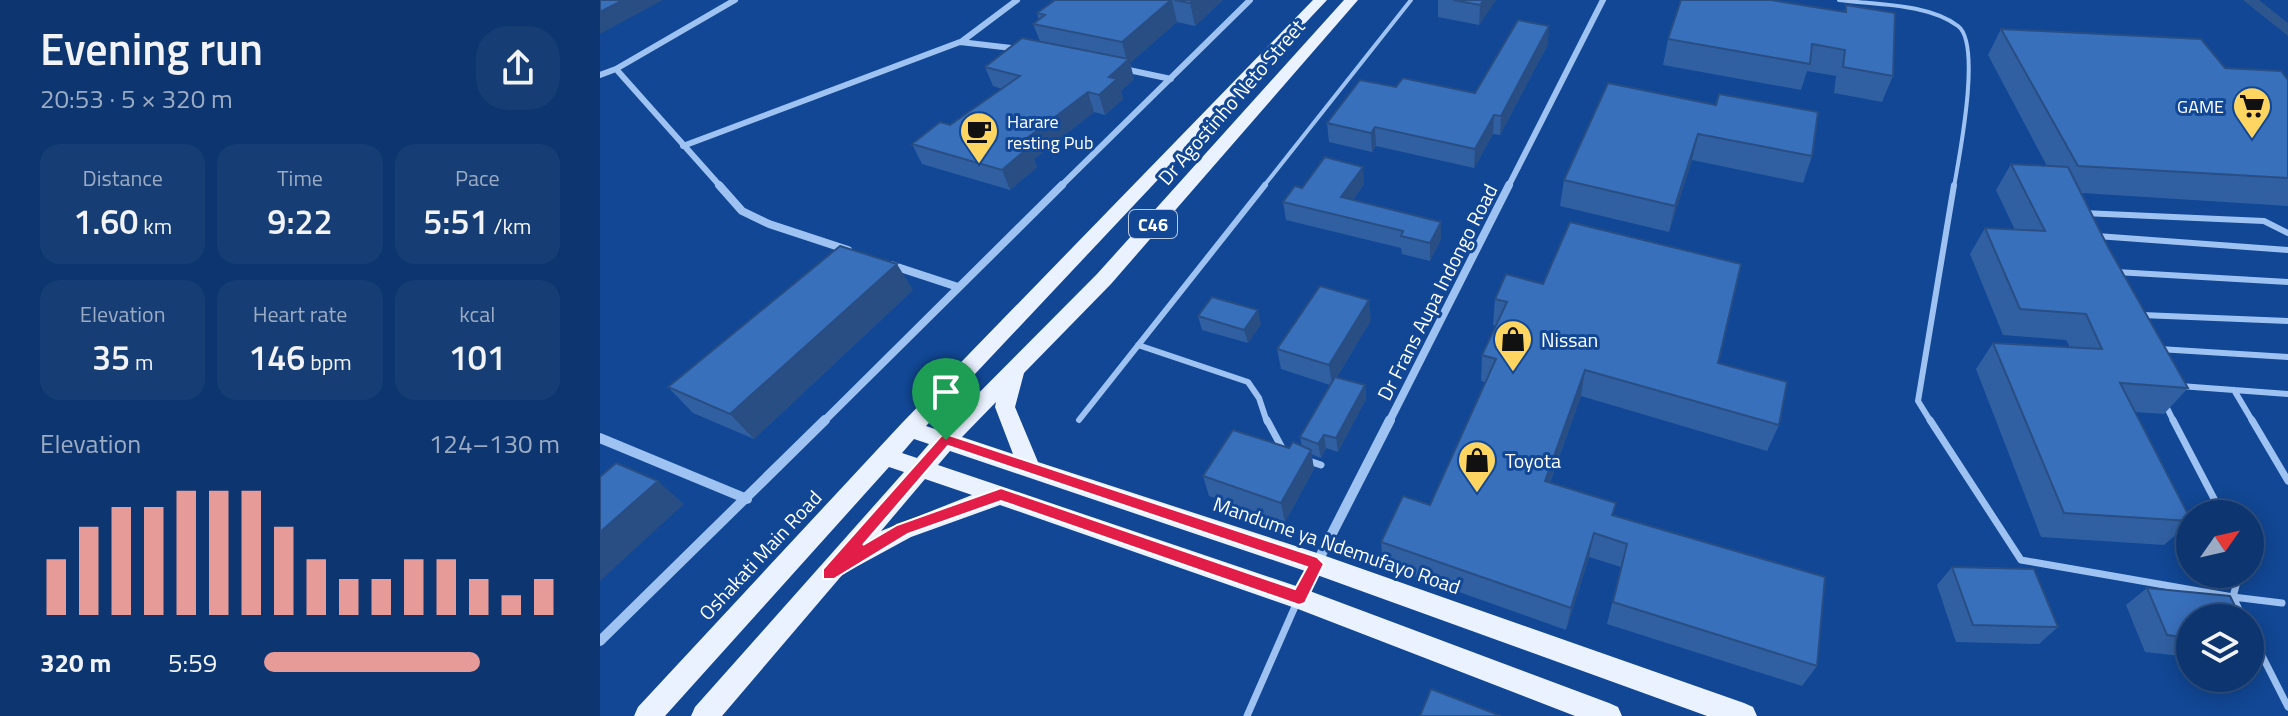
<!DOCTYPE html>
<meta charset="utf-8">
<style>
:root{--surface:#0d356f;--page:#163d74;--text:#f1f3f6;--muted:#9aabc3;--line:#2d5082;--accent:#e69b98}
body{margin:0;font-family:"Titillium Web",sans-serif;background:var(--page);color:var(--text);height:100vh;display:flex;flex-direction:column;font-size:30px;white-space:nowrap}
*{box-sizing:border-box;margin:0}
p{font-size:26px;color:var(--muted)}
.icon{flex:none;width:44px;height:44px;fill:none;stroke:currentColor;stroke-width:2;stroke-linecap:round;stroke-linejoin:round}
.map{position:relative;flex:1;overflow:hidden}
.panel{display:flex;flex-direction:column;background:var(--surface);width:600px}
.panel>*{flex:none}
.needle{width:52px;rotate:56deg}
.buttons{position:absolute;left:1576px;top:500px;display:grid;gap:16px}
.buttons a{display:grid;place-items:center;width:88px;height:88px;border-radius:50%;background:var(--surface);box-shadow:0 4px 20px #0003,0 0 0 2px var(--line);font-size:40px}
.pin{position:absolute;display:grid;place-items:center;width:68px;height:68px;color:#fff;margin:-82px -34px;border-radius:50% 50% 50% 0;rotate:-45deg;box-shadow:0 0 8px #0007}
.pin .icon{rotate:45deg}
.round{display:grid;place-items:center;flex:none;width:84px;height:84px;border-radius:32px;background:var(--page)}
.headline{display:flex;align-items:center;justify-content:space-between;height:136px;padding:0 40px}
h1{font-size:44px;font-weight:600;line-height:60px}
.stats{display:grid;grid-template-columns:repeat(3,1fr);gap:12px;height:136px;padding:8px 40px}
.stats div{display:grid;align-content:center;border-radius:20px;background:var(--page);text-align:center}
.stats b{font-size:34px;font-weight:600}
.stats small{font-size:22px;font-weight:400}
.stats p{font-size:22px}
.chart{height:224px;padding:16px 40px}
.chart p{display:flex;justify-content:space-between}
.chart svg{width:100%;height:144px;margin-top:8px;stroke:var(--accent);stroke-width:6}
ul{padding:0 40px;list-style:none;font-size:26px}
li{display:grid;grid-template-columns:128px 96px 1fr;align-items:center;height:60px}
li i{height:20px;border-radius:10px;background:var(--accent)}
main{display:flex;flex:1;min-height:0}
.map>svg:first-child{display:block}
</style>
<main>
<section class="panel">
<div class="headline"><div><h1>Evening run</h1><p>20:53 · 5 × 320 m</p></div><a class="round"><svg class="icon" aria-label="share" viewBox="0 0 24 24"><path d="M12 15V3M7 8l5-5 5 5M5 13v7h14v-7"/></svg></a></div>
<div class="stats">
<div><p>Distance</p><b>1.60<small> km</small></b></div>
<div><p>Time</p><b>9:22</b></div>
<div><p>Pace</p><b>5:51<small> /km</small></b></div>
</div>
<div class="stats">
<div><p>Elevation</p><b>35<small> m</small></b></div>
<div><p>Heart rate</p><b>146<small> bpm</small></b></div>
<div><p>kcal</p><b>101</b></div>
</div>
<div class="chart"><p><span>Elevation</span>124–130 m</p>
<svg viewBox="0 0 160 44" preserveAspectRatio="none"><path d="M5 44V27M15 44V17M25 44V11M35 44V11M45 44V6M55 44V6M65 44V6M75 44V17M85 44V27M95 44V33M105 44V33M115 44V27M125 44V27M135 44V33M145 44V38M155 44V33"/></svg>
</div>
<ul>
<li><b>320 m</b>5:59<i style="width:73%"></i></li>
</ul>
</section>
<div class="map">
<svg width="1688" height="716" viewBox="0 0 1688 716">
<rect width="100%" height="100%" fill="#114794"/>
<g fill="none" stroke-linecap="round" stroke-linejoin="round">
<path fill="#2d558e" fill-rule="evenodd" d="M1643,0H1659L1688,23V36Z"/>
<path stroke="#9ec3f3" stroke-width="4" d="M1239,0C1275,5 1327,3 1358,26C1382,44 1359,157 1354,187
M663,187L811,0"/>
<path stroke="#9ec3f3" stroke-width="6" d="M1483,213L1664,221L1688,233
M1497,236L1688,250
M1516,272L1688,282
M1542,315L1688,321
M538,345L648,382L659,398L667,422
M1559,349L1688,357
M1580,386L1688,394
M1634,390L1653,422
M1565,404L1574,422
M479,420L665,185
M1331,422L1318,401L1354,185"/>
<path stroke="#9ec3f3" stroke-width="7" d="M667,420L682,448
M1330,420L1421,560L1633,597L1643,618
M1573,420L1622,514
M1652,420L1688,481
M706,460L721,465
M1639,574L1633,597L1682,603
M1650,632L1688,707
M647,716L697,602"/>
<path stroke="#9ec3f3" stroke-width="6" d="M361,42L417,0
M16,69L121,187
M524,69L571,79
M0,75L16,69L135,0
M83,146L360,42L421,49
M460,187L650,0
M908,187L1003,0"/>
<path stroke="#9ec3f3" stroke-width="8" d="M119,185L142,211L169,224L248,250
M291,265L358,287
M223,422L462,185
M789,422L909,185"/>
<path stroke="#9ec3f3" stroke-width="10" d="M0,438L147,499
M699,598L790,420
M0,641L225,420"/>
<path fill="#ebf2ff" fill-rule="evenodd" d="M713,0H727L326,426L341,431L497,274L744,0H758L511,284L424,373L415,407L438,462L717,553L1144,703L1153,707L1157,716H1107L717,575L350,451L338,465L699,587L1009,703L1018,707L1022,716H975L698,609L400,505L311,537L243,574L122,716H91L95,707L304,472L289,467L65,716H34L38,707L302,423ZM396,402L395,407L413,454L362,437ZM314,439L329,444L317,458L302,453ZM325,479L372,495L281,531Z"/>
</g>
<path fill="#3160a2" d="M455,0H623L595,26L577,22L530,63L534,79L521,91L523,99L505,115L494,112L434,159L437,167L410,190L322,164L312,144L350,125L402,89L393,86L385,67L440,41L433,24L439,20L437,13Z
M838,0H896L879,25L838,17Z
M1246,5L1293,76L1282,102L1234,93L1236,76L1207,71L1201,90L1063,65L1068,39L1244,12Z
M1401,29L1688,80V206L1482,193L1508,247L1588,388L1564,414L1535,412L1590,518V523L1564,545L1441,537L1376,369L1393,343L1470,347L1466,340L1403,335L1370,254L1385,228L1415,230L1396,190L1411,164L1447,166L1388,55Z
M948,44L900,135L893,134L874,168L776,146L772,152L729,142L727,123L796,87L875,93Z
M1116,105L1212,156L1203,183L1092,160L1069,232L960,206L964,180Z
M764,184L753,200L841,222V239L830,261L802,254L801,248L686,220L683,202L702,188Z
M313,290L154,439L93,413L68,387Z
M895,299L1118,363L1179,425L1167,451L981,396L950,482L1013,515L1217,666L1202,686L1007,624L1021,567L989,557L966,630L783,565L781,542L830,505L885,382L881,381L882,355L896,326L893,325Z
M598,316L661,324L648,343L602,330Z
M771,320L737,377L765,385L766,399L738,452L726,448L721,458L711,454L714,469L685,522L609,496L603,476L689,448L702,446L700,437L730,385L681,369L677,349Z
M1352,567L1458,627L1439,644L1356,642L1337,585Z
M1547,588L1590,618V657L1545,652L1526,605Z"/>
<path fill="#284e84" d="M23,0H63L0,34V12Z
M572,0L577,22L530,63L534,79L521,91L523,99L505,115L499,95L509,77L527,61L522,42Z
M594,0H623L595,26L590,3Z
M884,0H896L879,25L880,5Z
M949,26L948,44L900,135L901,116Z
M488,92L494,112L434,159L437,167L410,190L402,170L419,144Z
M894,115L893,134L874,168L875,149Z
M775,127L776,146L772,152L771,133Z
M1098,134L1092,160L1069,232L1075,206Z
M763,167L764,184L743,214L741,197Z
M841,222V239L830,261V243Z
M297,264L313,290L154,439L130,414Z
M769,300L771,320L732,385L729,365Z
M658,310L661,324L648,343L644,330Z
M985,370L981,396L941,505L945,481Z
M765,385L766,399L738,452L736,438Z
M724,435L726,448L721,458L718,444Z
M711,450L714,469L685,522L681,503Z
M58,481L84,504L0,581V532Z
M994,533L989,557L966,630L971,608Z"/>
<path fill="#3970bc" stroke="#284e84" stroke-width="2" d="M0,0H23L0,12Z
M455,0H571L522,42L433,24L445,15L437,13Z
M574,0H594L590,3Z
M853,0H884L880,5Z
M1081,0H1171L1246,12V5L1295,13L1293,76L1243,67L1245,50L1212,44L1210,64L1068,39Z
M918,20L949,26L901,116L894,115L875,149L775,127L771,133L727,123L760,80L796,87L803,78L875,93Z
M1401,29L1601,39L1625,68L1681,71L1688,80V178L1478,166Z
M422,38L529,59L509,77L517,79L499,95L488,92L419,144L429,147L402,170L312,144L340,122L350,125L420,76L385,67Z
M1008,83L1116,105L1119,94L1218,112L1212,156L1098,134L1075,206L964,180Z
M725,157L763,167L741,197L841,222L830,243L801,236L803,231L683,202L695,186L702,188Z
M1411,164L1468,167L1508,247L1588,388L1520,383L1590,518V521L1464,513L1393,343L1502,349L1486,314L1420,309L1385,228L1445,231Z
M970,222L1141,264L1118,363L1187,382L1179,425L985,370L945,481L1016,503L1012,515L1225,577L1217,666L1013,602L1027,544L994,533L971,608L781,542L803,496L830,505L896,359L882,355L907,302L895,299L906,274L943,284Z
M240,246L297,264L130,414L68,387Z
M720,286L769,300L729,365L677,349Z
M612,297L658,310L644,330L598,316Z
M735,377L765,385L736,438L724,435L718,444L700,437Z
M633,430L689,448L693,442L711,450L681,503L603,476Z
M16,463L58,481L0,532V477Z
M1352,567L1434,569L1458,627L1373,625Z
M1547,588L1630,596L1641,618H1590V638L1567,635Z
M831,689L901,716H820Z"/>
<path fill="#e11d48" stroke="#fff" stroke-width="2" fill-rule="evenodd" d="M346,434L717,557L724,564L705,603L699,605L401,501L308,534L234,579H223V569L341,436ZM348,446L707,567L695,589L401,488L297,525L263,545Z"/>
<defs>
<g id="supermarket-pin" transform="scale(2)"><path d="M0 17L-7.5 6A9.5 9.5 0 1 1 7.5 6Z" fill="#ffd561" stroke="#114794"/><path d="M-6-5.5h2.5l.6 2H6L4.5 2H-2.5L-4.4-4H-6ZM-1.5 3.2a1.3 1.3 0 1 0 .1 0ZM3 3.2a1.3 1.3 0 1 0 .1 0Z" fill="#111"/></g>
<g id="cafe-pin" transform="scale(2)"><path d="M0 17L-7.5 6A9.5 9.5 0 1 1 7.5 6Z" fill="#ffd561" stroke="#114794"/><path d="M-5.5-4.5H6V0H3Q3 3.5 0 3.5H-2.5Q-5.5 3.5-5.5 0ZM3-3.2v2h1.7v-2ZM-6 4.5H4V6H-6Z" fill="#111"/></g>
<g id="shop-pin" transform="scale(2)"><path d="M0 17L-7.5 6A9.5 9.5 0 1 1 7.5 6Z" fill="#ffd561" stroke="#114794"/><path d="M-5-2.5h2.3a2.7 3.5 0 0 1 5.4 0H5L5.5 6h-11ZM-1.5-2.5h3a1.5 2.3 0 0 0-3 0Z" fill="#111"/></g>
</defs>
<g fill-rule="evenodd">
<use href="#supermarket-pin" x="1652" y="106"/>
<use href="#cafe-pin" x="379" y="131"/>
<use href="#shop-pin" x="913" y="339"/>
<use href="#shop-pin" x="877" y="460"/>
</g>
<g text-anchor="middle" dominant-baseline="central" stroke-width="6" stroke-linejoin="round" paint-order="stroke">
<g font-size="18" fill="#fff" stroke="#114794" text-anchor="end">
<text x="1624" y="106">GAME</text>
<text x="407" y="121" text-anchor="start">Harare<tspan x="407" dy="21">resting Pub</tspan></text>
</g>
<rect fill="#114794" stroke="#b8c8df" stroke-width="2" x="529" y="210" width="48" height="28" rx="6"/>
<g font-size="18" font-weight="bold" fill="#fff">
<text x="553" y="224">C46</text>
</g>
<g font-size="20" fill="#fff" stroke="#114794">
<text transform="translate(631 102) rotate(-49)">Dr Agostinho Neto Street</text>
<text transform="translate(837 292) rotate(-63)">Dr Frans Aupa Indongo Road</text>
<text transform="translate(737 545) rotate(19)">Mandume ya Ndemufayo Road</text>
<text transform="translate(160 555) rotate(-47)">Oshakati Main Road</text>
</g>
<g font-size="20" fill="#fff" stroke="#114794" text-anchor="start">
<text x="941" y="339">Nissan</text>
<text x="905" y="460">Toyota</text>
</g>
</g>
</svg>
<div class="buttons">
<a><svg class="needle" viewBox="-14 -14 28 28"><path d="M0-13l5 13h-10z" fill="#e53935"/><path d="M0 13l5-13h-10z" fill="#9aabc3"/></svg></a>
<a><svg class="icon" aria-label="layers" viewBox="0 0 24 24"><path d="M12 4l9 5-9 5-9-5zM3 14l9 5 9-5"/></svg></a>
</div>
<div class="pin" style="left:346px;top:440px;background:#1e9e55"><svg class="icon" aria-label="arrive" viewBox="0 0 24 24"><path d="M6 21V4h12l-3 4 3 4H6"/></svg></div>
</div>
</main>
